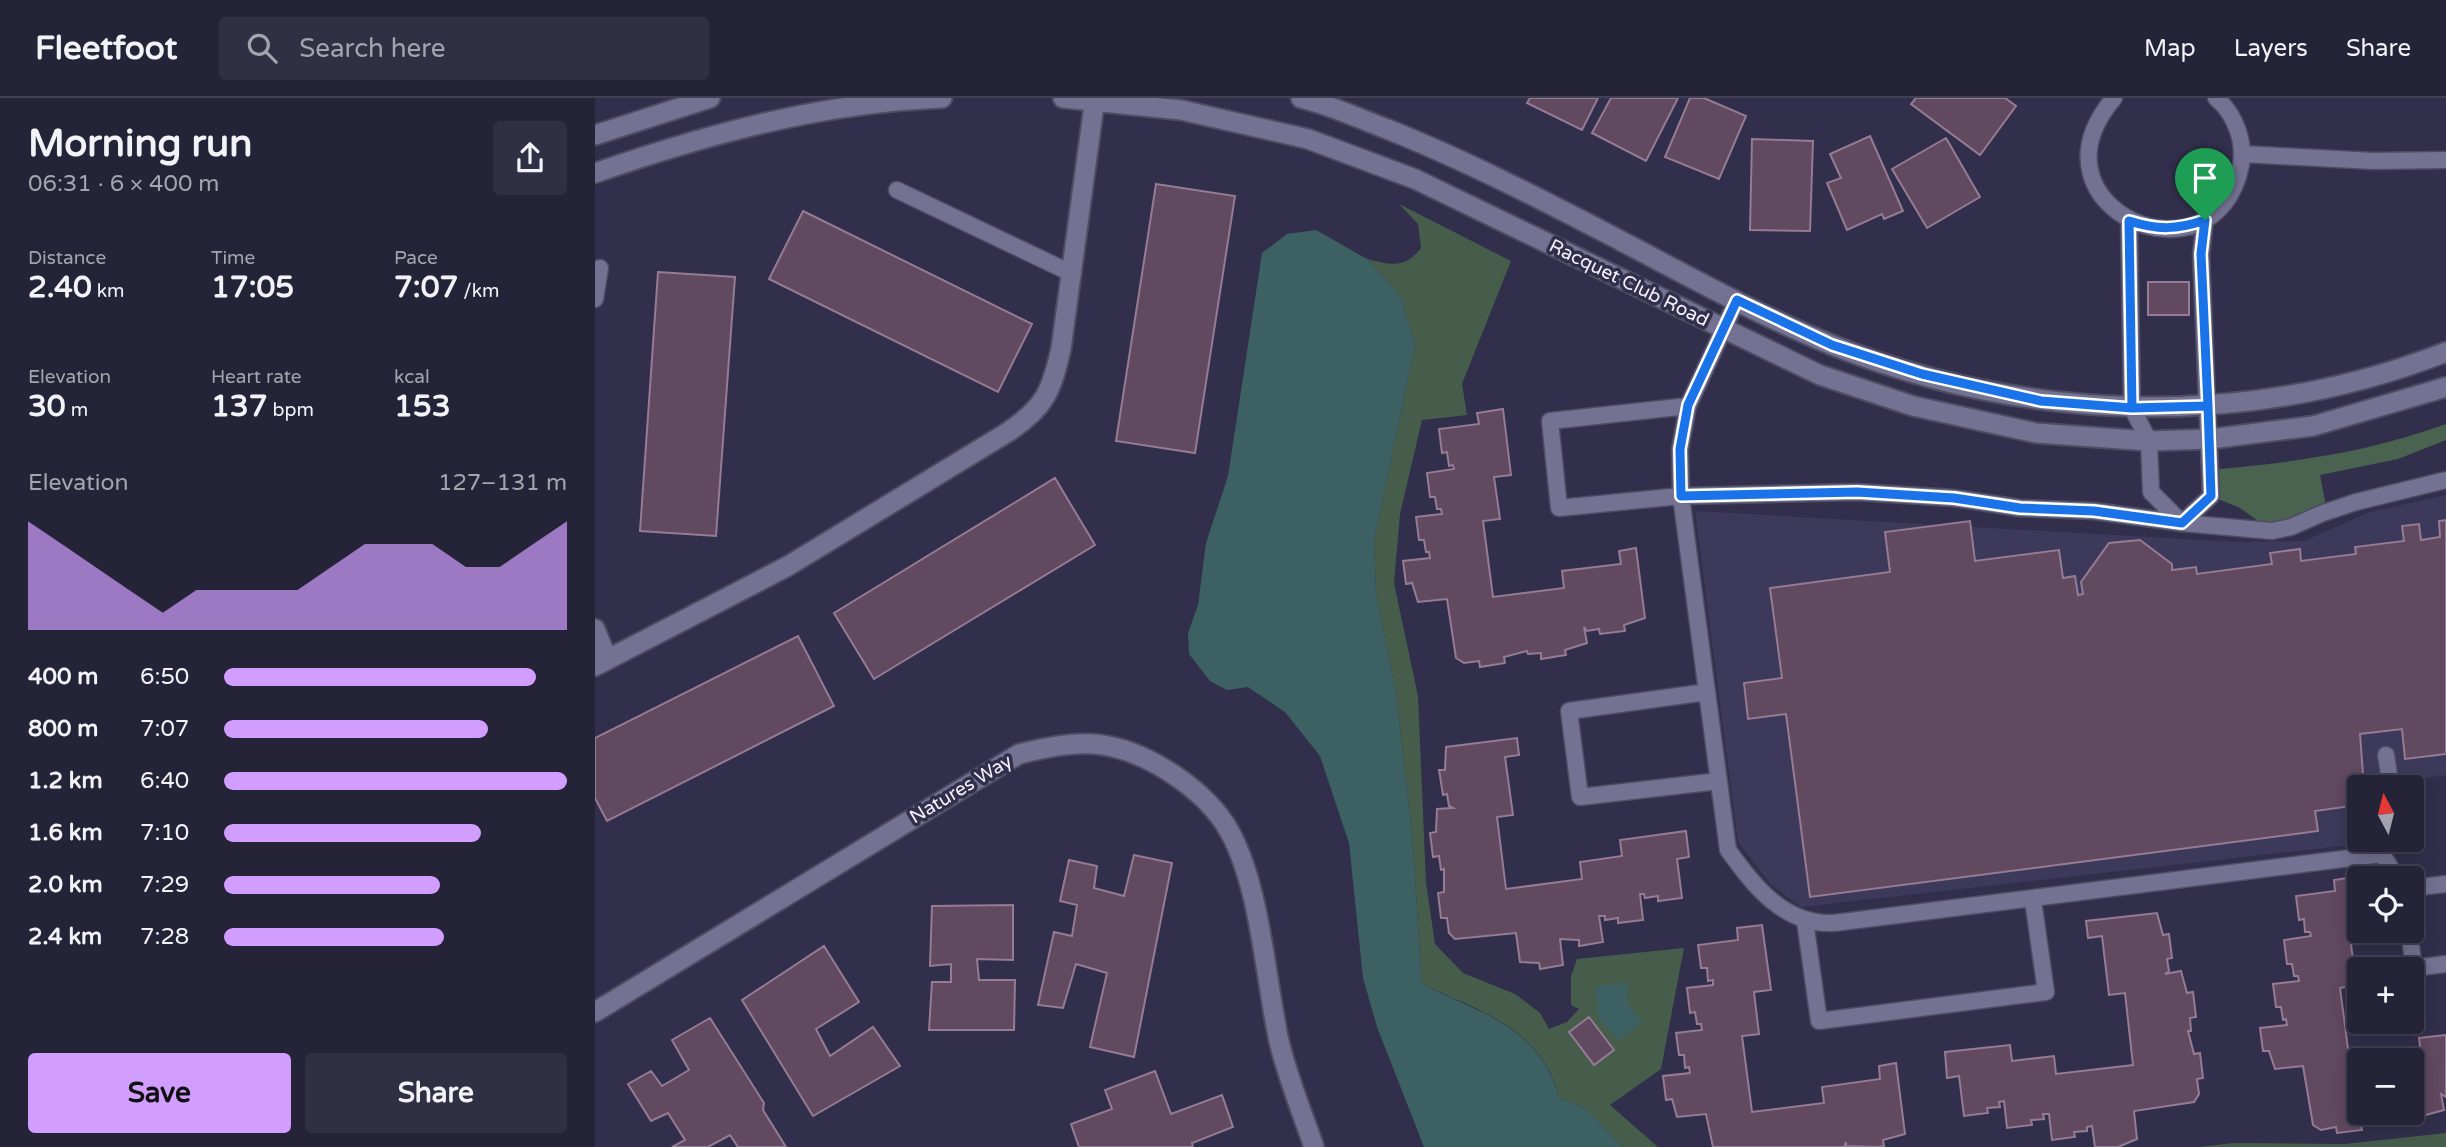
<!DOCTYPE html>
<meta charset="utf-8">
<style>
:root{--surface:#252338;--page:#312f43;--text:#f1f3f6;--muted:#a3a4ae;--line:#424053;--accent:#d19dfe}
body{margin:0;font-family:"Varela Round",sans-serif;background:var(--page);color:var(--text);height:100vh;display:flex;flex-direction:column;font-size:26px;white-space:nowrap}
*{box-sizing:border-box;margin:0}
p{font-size:23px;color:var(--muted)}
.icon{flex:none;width:38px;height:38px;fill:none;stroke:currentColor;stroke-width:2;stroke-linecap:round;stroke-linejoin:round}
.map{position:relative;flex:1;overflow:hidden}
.details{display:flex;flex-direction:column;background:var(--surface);width:595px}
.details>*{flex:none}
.needle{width:46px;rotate:353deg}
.tools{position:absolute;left:1752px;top:677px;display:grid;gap:14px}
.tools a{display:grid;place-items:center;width:77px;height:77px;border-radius:7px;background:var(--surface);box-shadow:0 4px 18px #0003,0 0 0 2px var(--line);font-size:35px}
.pin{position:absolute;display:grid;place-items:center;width:60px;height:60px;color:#fff;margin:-72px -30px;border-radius:50% 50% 50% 0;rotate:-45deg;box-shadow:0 0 7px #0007}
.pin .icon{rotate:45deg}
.round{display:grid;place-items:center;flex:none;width:74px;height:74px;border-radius:7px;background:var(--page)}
.summary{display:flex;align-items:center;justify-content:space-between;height:119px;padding:0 28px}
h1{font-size:38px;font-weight:700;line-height:52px}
.figures{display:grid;grid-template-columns:repeat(3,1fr);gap:10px;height:119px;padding:7px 28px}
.figures div{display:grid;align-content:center}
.figures b{font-size:30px;font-weight:700}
.figures small{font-size:19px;font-weight:400}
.figures p{font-size:19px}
.chart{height:196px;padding:14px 28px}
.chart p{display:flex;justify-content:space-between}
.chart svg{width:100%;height:126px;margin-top:7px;fill:var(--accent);opacity:.7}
.cta{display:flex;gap:14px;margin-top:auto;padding:14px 28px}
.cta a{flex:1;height:80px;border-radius:7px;background:var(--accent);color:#111;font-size:28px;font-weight:700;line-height:80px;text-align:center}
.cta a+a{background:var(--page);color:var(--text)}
ul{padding:0 28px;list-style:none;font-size:23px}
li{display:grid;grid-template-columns:112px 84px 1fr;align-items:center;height:52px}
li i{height:18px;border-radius:9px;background:var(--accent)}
header{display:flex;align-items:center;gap:42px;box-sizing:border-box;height:98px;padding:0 35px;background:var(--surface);border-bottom:2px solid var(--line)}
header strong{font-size:33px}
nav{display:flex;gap:38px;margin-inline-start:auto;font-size:24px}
.search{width:490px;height:63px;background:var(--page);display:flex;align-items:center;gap:18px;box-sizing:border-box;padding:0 24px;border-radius:7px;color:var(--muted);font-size:26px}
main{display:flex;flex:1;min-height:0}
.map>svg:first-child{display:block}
</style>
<header>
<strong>Fleetfoot</strong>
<div class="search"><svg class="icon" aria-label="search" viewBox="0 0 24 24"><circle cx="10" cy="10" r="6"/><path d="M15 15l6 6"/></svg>Search here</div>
<nav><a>Map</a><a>Layers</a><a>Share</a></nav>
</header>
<main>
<section class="details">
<div class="summary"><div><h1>Morning run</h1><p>06:31 · 6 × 400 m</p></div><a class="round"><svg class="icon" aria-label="share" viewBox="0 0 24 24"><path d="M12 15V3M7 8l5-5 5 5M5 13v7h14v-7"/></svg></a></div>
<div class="figures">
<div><p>Distance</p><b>2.40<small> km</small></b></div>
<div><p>Time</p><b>17:05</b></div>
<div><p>Pace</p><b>7:07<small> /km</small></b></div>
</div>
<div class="figures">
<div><p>Elevation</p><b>30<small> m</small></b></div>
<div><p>Heart rate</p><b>137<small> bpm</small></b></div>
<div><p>kcal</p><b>153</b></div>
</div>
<div class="chart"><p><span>Elevation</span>127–131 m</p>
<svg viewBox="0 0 160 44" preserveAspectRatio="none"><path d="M0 44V6L10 14L20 22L30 30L40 38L50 30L60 30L70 30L80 30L90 22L100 14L110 14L120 14L130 22L140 22L150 14L160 6V44z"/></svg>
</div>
<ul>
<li><b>400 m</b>6:50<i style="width:91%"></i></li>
<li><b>800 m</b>7:07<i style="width:77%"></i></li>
<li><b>1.2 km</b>6:40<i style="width:100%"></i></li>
<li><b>1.6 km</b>7:10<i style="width:75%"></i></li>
<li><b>2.0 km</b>7:29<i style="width:63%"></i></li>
<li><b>2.4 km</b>7:28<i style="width:64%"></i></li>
</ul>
<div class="cta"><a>Save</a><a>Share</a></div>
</section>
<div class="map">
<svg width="1851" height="1049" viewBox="0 0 1851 1049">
<rect width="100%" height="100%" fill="#312f4b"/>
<path fill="#3c395a" d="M1851,397V677L1764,690V742H1773V745L1206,809L1176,787L1143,744L1100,413L1642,444L1709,443L1775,414Z"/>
<path fill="#465d4c" d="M804,106L916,163L867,286L872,317L827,322L805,416L799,485L823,598L831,785L840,846L868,875L920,896L945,915L954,931L972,924L984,911L976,907V878L982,861L1089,850L1066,971L1015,1007L1063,1049H1027L990,1010L964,1000C947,930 886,914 827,886L817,735L801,595L781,495L779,443L820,247L805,197L772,161C795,167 810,171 826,150L823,126Z
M1851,1035V1049H1603L1639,1045L1750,1046Z"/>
<path fill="#4a6250" d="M1851,326V342L1803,361L1725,377L1732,413L1677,433L1645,410L1616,398V372C1700,364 1771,355 1851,326Z"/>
<path fill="#3d6062" d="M721,132L772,161L805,197L820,247L779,443L781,495L801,595L817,735L827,886C886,916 945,928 964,1000L990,1010L1027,1049H829L782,929L768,880L754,745L725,658L690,614L653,589L632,592L615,583L594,556L593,535L603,507L611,445L633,378L667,155L692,136Z
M1031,884L1033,907L1047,924L1023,943L1004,920L1000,889Z"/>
<path fill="#614960" stroke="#957b94" stroke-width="2" d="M935,0H1003L987,32L932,5Z
M1016,0H1083L1051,63L997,35Z
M1095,0H1109L1151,18L1124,81L1070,59Z
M1321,0H1410L1421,8L1385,57L1316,6Z
M1275,38L1308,113L1289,121L1287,116L1252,132L1232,85L1246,80L1235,56Z
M1351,40L1385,99L1332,130L1297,71Z
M1157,41L1218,43L1215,133L1155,132Z
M561,86L640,98L600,355L521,343Z
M208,113L437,226L403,294L174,181Z
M63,174L140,179L121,438L45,433Z
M1553,184H1594V217H1553Z
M908,311L916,377L899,379L905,421L888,423L898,499L969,490L967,473L1026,466L1024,453L1041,450L1050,520L1029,527L1030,533L1005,536L1004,531L992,533L989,529L992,545L970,552L971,557L946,561V555L933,556L932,553L909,559L910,565L885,569L884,563L869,565L861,560L852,501L823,504L817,485L811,486L808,463L835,460L834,454H831L829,442H824L821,419L847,416L846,411H842L840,399H835L832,375L859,371L858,367L854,368L852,354L847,355L844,331L884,326L882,315Z
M460,380L500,447L279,581L239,515Z
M1851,422V656L1810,661L1807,631L1765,636L1769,690H1764V707L1720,713L1723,733L1215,799L1191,616L1153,621L1149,585L1187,580L1175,490L1295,474L1290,434L1375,423L1380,463L1464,452L1468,480L1480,478L1483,497L1488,496L1486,484L1514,445L1545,442L1577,466V472L1601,469L1602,476L1677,466L1675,455L1705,451L1706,463L1761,456L1760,449L1809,443L1807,428L1824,426L1826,442L1845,439L1844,423Z
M203,538L239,608L12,723L0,700V640Z
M922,640L924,657L910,659L918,717L902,719L911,791L987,781L985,764L1027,758L1025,742L1091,733L1094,759L1082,761L1087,800L1063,803V798L1050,800L1049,796H1045L1048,822L1023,825V820L1010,822V818H1004L1008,844L984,848V842L965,841L968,867L945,871L944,865L925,864L921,835L860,841L854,835L852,820H846L843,795L849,794V771L846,772L844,758L838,759L835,735L841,734L842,711L858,710L854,708L852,696L848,697L844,672H850L851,649Z
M539,757L577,765L539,959L495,949L512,875L481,866L468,910L443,907L459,834L477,838L482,807L465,803L474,762L502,768L499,790L529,798Z
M1765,778L1764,833H1772L1773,844L1756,846L1761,887L1745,890L1755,966L1764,965V1015H1816V962H1781L1826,957L1824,940L1851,937V999L1846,996L1849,1012L1827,1018L1828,1024L1803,1027V1022H1777L1778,1025L1766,1026L1767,1032L1742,1035L1741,1029L1726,1032L1718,1027L1708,968L1680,971L1674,953H1668L1665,930L1692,927L1691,921L1688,922L1686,909H1681L1678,886L1704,883L1703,878H1699L1697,866H1692L1689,842L1716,838L1715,834H1710L1709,821L1704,822L1701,798L1740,793L1739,782Z
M418,807V862L382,861L384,882H420L419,932H334L337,884H356V866L335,868L337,808Z
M1562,815L1568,837L1574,836L1577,860L1572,861L1574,873L1570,876L1586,873L1592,895L1598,894L1601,919L1595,920L1596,933H1593L1599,956L1605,955L1608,980L1602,981L1604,996L1599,1004L1539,1013L1542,1041L1523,1049H1500L1497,1028L1492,1029V1033L1479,1034L1480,1039L1457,1042L1454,1016H1448L1449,1021L1436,1022L1437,1027L1412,1030L1409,1003L1404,1004L1405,1009L1392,1010L1393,1015L1369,1018L1364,978L1352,980L1350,954L1415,947L1417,963L1459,958L1461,976L1538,967L1530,895L1514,897L1507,838L1493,840L1491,823Z
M1167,827L1176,892L1159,894L1164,936L1147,938L1157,1014L1229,1005L1227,989L1285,981L1284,968L1301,965L1310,1036L1288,1042L1289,1048L1282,1049L1251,1048V1044L1249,1049H1118L1111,1016L1082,1019L1077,1001L1071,1002L1068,978L1095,975L1094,969L1090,970L1089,957H1084L1081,935L1107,932L1106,926H1102L1100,914L1095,915L1092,890L1118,887V882L1113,883L1112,870H1106L1103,847L1143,842L1142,830Z
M229,848L264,904L221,931L235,958L278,929L305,968L218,1018L147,902Z
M994,919L1019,952L999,967L974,934Z
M115,920L169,1005L168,1012L191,1049H143L135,1037L113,1049H77L90,1042L73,1015L56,1023L33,986L56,973L67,988L94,972L77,942Z
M560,973L576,1016L627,997L638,1029L597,1045L598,1049H484L476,1026L517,1011L510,992Z"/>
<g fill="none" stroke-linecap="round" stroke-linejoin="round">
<g stroke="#4d4c61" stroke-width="19">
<path id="service" d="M1519,0C1425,111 1621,194 1646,67C1650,43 1640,16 1621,0
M1648,56L1778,63L1851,62
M302,92L478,176
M1534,123L1537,310L1554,343L1556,394L1587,425L1616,398L1606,156L1610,122
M0,201L5,170
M1142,202L1093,308L1085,351L1086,398L1133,752C1160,789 1189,827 1239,825L1787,756
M1093,308L955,323L964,410L1086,398L1262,394L1359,400L1425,410L1499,413L1587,425L1677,433L1696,429L1728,415L1761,404L1851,382
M1112,594L974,613L985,699L1124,683
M1791,657L1796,690
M1793,742L1787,756L1802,780
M1816,790L1851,786
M1210,823L1224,923L1451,894L1438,802
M1814,833L1819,870L1851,866"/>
</g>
<g stroke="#4d4c61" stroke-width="23">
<path id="minor" d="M0,531L12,561
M0,568L193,468L413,334C450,309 456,294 466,251L500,0
M0,914L424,656C478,642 513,639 563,667C589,682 613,700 630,726C665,780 670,880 684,943C692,978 707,1014 719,1049"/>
</g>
<g stroke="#4d4c61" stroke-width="23">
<path id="tertiary" d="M468,0L586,12L713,41L820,81L1225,277L1318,308L1441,335L1554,343L1615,341L1718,328L1851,289
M706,0C735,7 763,20 792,31C875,64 955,106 1034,147C1100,182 1168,219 1237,247C1433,325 1654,331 1851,254
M0,37L115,0
M0,75C113,36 226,5 347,0"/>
</g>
<use href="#service" stroke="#737292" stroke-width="16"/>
<use href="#minor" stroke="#737292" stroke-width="19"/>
<use href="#tertiary" stroke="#737292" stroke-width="19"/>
</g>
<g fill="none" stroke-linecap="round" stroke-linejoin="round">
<g stroke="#fff" stroke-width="14">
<path id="route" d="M1610,122L1606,156L1613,308L1537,310L1446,303L1327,276L1237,247L1142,202L1093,307L1085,351L1086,398L1262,394L1359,400L1425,410L1499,413L1587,425L1616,398L1613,308L1537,310L1534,123C1563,132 1581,132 1610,122"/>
</g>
<use href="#route" stroke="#1a73e8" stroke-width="9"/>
</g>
<g text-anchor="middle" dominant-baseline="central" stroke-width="7" stroke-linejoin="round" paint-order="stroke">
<g font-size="19" fill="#f2f2fd" stroke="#312f4b">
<text transform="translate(1034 185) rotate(26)">Racquet Club Road</text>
<text transform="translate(366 691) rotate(-31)">Natures Way</text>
</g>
</g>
</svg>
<div class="tools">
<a><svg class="needle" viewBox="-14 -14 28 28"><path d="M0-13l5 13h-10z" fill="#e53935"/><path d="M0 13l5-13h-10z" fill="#a3a4ae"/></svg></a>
<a><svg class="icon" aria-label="locate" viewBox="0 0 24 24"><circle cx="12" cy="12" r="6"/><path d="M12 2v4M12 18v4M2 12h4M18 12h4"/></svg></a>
<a>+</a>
<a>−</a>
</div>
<div class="pin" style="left:1610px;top:122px;background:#1e9e55"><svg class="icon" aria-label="arrive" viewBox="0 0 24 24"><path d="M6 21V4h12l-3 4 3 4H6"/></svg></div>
</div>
</main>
